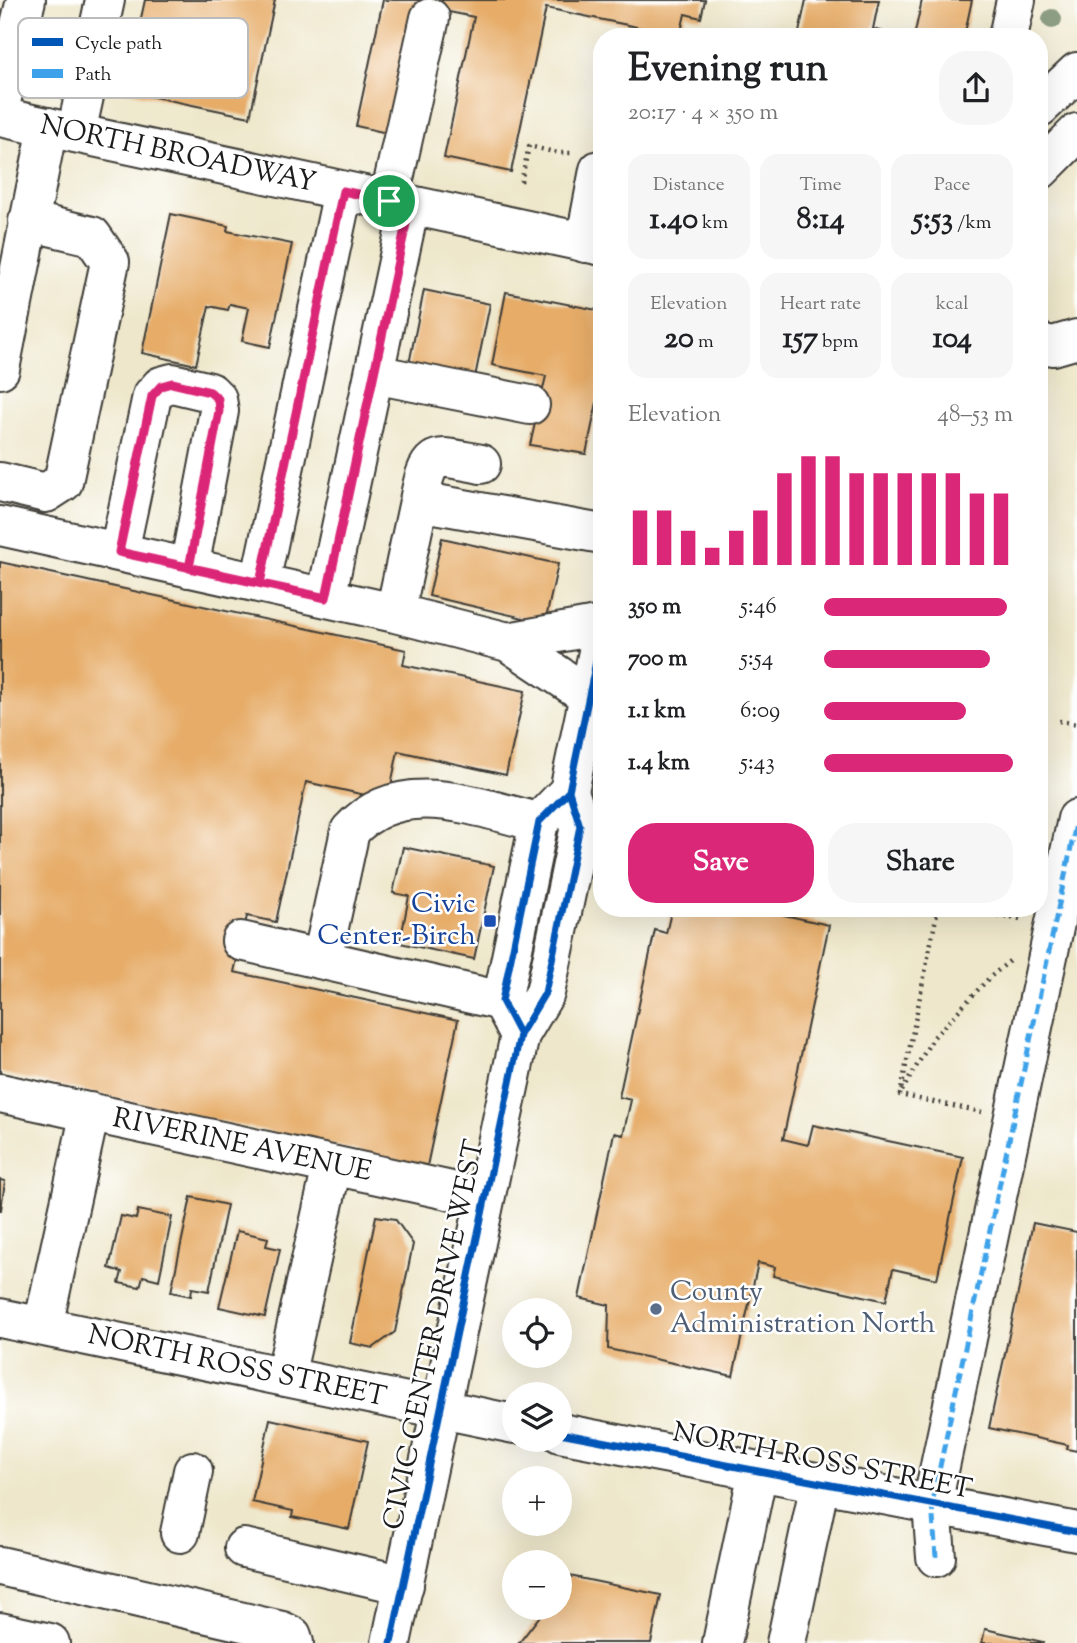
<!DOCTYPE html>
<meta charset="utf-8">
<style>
:root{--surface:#fff;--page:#f6f6f6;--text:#202124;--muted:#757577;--accent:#db2777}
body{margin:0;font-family:"Sorts Mill Goudy",serif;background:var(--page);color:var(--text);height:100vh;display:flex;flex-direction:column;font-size:26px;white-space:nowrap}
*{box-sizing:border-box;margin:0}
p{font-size:23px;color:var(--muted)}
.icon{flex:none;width:38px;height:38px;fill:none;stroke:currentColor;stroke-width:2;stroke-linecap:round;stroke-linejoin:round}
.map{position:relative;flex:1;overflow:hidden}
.side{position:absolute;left:593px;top:28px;width:455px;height:889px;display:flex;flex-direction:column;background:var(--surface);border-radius:28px;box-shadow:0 7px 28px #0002}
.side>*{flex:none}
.fabs{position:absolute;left:502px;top:1298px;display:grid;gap:14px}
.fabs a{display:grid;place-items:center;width:70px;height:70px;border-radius:50%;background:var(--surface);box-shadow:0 7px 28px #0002;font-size:35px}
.pin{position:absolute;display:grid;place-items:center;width:60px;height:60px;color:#fff;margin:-30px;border:4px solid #fff;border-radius:50%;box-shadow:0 2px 7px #0007}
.round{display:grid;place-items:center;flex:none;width:74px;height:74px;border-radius:28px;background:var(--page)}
.headline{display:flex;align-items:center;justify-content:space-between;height:119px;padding:0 35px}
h1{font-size:38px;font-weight:700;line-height:52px}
.metrics{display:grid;grid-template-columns:repeat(3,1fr);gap:10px;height:119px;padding:7px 35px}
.metrics div{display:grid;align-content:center;border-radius:18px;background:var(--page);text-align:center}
.metrics b{font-size:30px;font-weight:700}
.metrics small{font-size:19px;font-weight:400}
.metrics p{font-size:19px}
.chart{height:196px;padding:14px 35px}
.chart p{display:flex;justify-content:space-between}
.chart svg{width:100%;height:126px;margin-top:7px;stroke:var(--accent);stroke-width:6}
.primary-button{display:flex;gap:14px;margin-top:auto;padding:14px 35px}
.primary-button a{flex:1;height:80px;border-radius:28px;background:var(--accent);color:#fff;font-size:28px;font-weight:700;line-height:80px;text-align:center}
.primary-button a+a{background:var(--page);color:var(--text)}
ul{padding:0 35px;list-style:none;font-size:23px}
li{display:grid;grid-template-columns:112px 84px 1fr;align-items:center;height:52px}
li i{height:18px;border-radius:9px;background:var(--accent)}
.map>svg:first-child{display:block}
</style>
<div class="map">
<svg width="1077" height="1643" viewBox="0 0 1077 1643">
<rect width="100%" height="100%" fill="#fff"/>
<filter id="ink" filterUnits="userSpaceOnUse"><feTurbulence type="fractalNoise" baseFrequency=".0143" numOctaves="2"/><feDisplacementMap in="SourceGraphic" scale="14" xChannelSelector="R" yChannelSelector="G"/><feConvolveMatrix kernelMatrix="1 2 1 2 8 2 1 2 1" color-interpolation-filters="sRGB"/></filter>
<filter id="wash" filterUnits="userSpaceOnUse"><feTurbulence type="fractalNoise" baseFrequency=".00686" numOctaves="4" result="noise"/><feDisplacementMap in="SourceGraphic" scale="28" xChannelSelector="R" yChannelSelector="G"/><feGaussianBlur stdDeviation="1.57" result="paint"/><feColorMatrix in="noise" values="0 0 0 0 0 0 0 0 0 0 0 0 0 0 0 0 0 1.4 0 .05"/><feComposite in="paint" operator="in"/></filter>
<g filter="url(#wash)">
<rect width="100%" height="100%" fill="#eee7cb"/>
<g id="blocks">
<path fill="#e6ac67" d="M145,0H275L250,117L125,91Z
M383,0H705L701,18L685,14L680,36L546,8L511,172L444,158L474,17L424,7L396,135L356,126Z
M806,0H879L873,29L903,37H798Z
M922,0H972L964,37H914Z
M171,214L228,226L227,231L292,244L270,347L242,341L249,308L230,304L228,310L209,306L196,365L142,353Z
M424,290L490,304L474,382L408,369Z
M506,292L602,311V379L586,454L530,445L546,376L492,365Z
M442,538L558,564L545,623L429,596Z
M0,562L406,650L403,665L525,691L506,775L398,751L388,800L306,782L276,922L247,916L234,972L458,1020L427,1166L0,1073Z
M403,847L494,866L474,959L400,943L409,896L393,893Z
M672,908H753L829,925L783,1139L808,1145L813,1125L963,1157L937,1279L893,1269L886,1301L773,1276L775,1267L758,1263L733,1376L608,1349L609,1305L579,1298L614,1133L623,1135L631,1100L619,1097L655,930L666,933Z
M0,1180L5,1181L1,1210H0Z
M191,1197L227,1205L209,1291L192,1288L191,1296L171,1292Z
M138,1210L172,1217L159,1280L143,1276L140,1287L119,1283L122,1272L109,1268L121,1216L136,1219Z
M376,1216L395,1219L413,1244L395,1332L373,1348L350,1343Z
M1033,1223L1077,1232V1451L1067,1449L1068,1445L989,1428Z
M237,1231L268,1238L266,1246L280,1249L265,1317L219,1307Z
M270,1419L368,1441L349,1529L292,1517L293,1511L252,1502Z
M560,1574L661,1595L651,1643H519L539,1617L541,1608H560Z
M985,1629L1043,1642V1643H982Z"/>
</g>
</g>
<g filter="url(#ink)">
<use href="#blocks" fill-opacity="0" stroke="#3c3a36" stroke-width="2"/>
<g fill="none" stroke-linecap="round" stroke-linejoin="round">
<g stroke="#3c3a36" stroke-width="42">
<path id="minor" d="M1008,37L1016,0
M0,106L26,0
M76,133L105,0
M389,201L430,18
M585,243L599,170
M0,369L48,127
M374,374L530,405
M0,482L46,493L63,482L110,262L92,236L28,221
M419,501C429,449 433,455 481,464
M0,526L395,613L508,642L589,696
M119,552L152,396L161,386L172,383L210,392L217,399L219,411L189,568
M260,583L343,191
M326,598L410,205
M395,613L419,501L602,534
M508,642L602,625
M241,941L502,1001
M322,959L350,831C400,775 477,808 539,822
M0,1093L484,1198
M0,1318L514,1424
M43,1326L90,1112
M285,1377L332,1166
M560,1433L1077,1532
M180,1533L193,1471
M244,1548L404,1585
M936,1557L932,1504L1077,819
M0,1566L282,1631L292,1636L294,1643
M0,1632L50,1643
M722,1643L758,1471
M786,1643L820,1483"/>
</g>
<g stroke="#3c3a36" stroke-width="42">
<path id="major" d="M1040,107L1077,72
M0,117L602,246
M1040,170L1077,133
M1040,343L1053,346L1077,339
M520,1035L502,1001L539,822L569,791
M391,1643L520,1035L545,993L568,884L580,826L569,791L602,633"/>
</g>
<path stroke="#3c3a36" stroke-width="4.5" stroke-dasharray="2 5" stroke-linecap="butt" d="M521,182L529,146L558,153H572
M1059,721L1077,724
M938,908L900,1095L982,1112
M963,908L1021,920
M902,1091L933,1038L990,977L1012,959"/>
<use href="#minor" stroke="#fff" stroke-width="38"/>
<use href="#major" stroke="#fff" stroke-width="38"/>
<path stroke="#3da2ea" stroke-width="5" stroke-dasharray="10 5" stroke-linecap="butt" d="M936,1557L932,1504L1077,819"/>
<g stroke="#fff" stroke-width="11">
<path id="cycleway" d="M520,1035L502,1001L539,822L569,791
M560,1433L1077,1532
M391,1643L520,1035L545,993L568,884L580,826L569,791L602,633"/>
</g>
<use href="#cycleway" stroke="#0057b8" stroke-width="7"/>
</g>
<circle fill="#8d9d84" cx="1052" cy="19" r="10"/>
</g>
<g fill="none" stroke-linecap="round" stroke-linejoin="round" filter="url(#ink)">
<g stroke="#fff" stroke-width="14">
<path id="route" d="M389,201L343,191L260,583L119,552L152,396L161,386L172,383L210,392L218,399L219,411L189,568L326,598L410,205L389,201"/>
</g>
<use href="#route" stroke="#db2777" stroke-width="9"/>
</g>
<rect fill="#1a4fb4" stroke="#fff" stroke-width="2.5" x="483" y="914" width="14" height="14" rx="3.5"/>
<circle fill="#5c6f8a" stroke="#fff" stroke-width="2.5" cx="656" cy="1309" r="7"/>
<g text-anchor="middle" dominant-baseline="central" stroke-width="5" stroke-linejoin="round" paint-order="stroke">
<g font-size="28" fill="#1c1c1c" stroke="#fff">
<text transform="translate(178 155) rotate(12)">NORTH BROADWAY</text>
<text transform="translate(242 1146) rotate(12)">RIVERINE AVENUE</text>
<text transform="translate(435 1335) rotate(-78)">CIVIC CENTER DRIVE WEST</text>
<text transform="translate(237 1367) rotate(12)">NORTH ROSS STREET</text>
<text transform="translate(822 1462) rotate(11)">NORTH ROSS STREET</text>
</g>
<g font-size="28" fill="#164399" stroke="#fff" text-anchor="end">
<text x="476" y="905">Civic<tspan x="476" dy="32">Center-Birch</tspan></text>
</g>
<g font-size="28" fill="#4e5e75" stroke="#fff" text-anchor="start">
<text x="670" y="1293">County<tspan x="670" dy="32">Administration North</tspan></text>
</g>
</g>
<rect x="18" y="18" width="230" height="80" rx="10" fill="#fff" stroke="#bbb" stroke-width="2"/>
<rect x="32" y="38" width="31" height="8" fill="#0057b8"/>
<rect x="32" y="69" width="31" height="9" fill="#3da2ea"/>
<g font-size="19" fill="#1c1c1c">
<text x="75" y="49">Cycle path</text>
<text x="75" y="80">Path</text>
</g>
</svg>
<div class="fabs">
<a><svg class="icon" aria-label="locate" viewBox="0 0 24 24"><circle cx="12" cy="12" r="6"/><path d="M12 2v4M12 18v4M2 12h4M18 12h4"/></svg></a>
<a><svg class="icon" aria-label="layers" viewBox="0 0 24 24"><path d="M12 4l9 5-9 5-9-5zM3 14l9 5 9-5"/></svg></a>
<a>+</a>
<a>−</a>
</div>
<div class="pin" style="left:389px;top:201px;background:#1e9e55"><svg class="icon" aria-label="arrive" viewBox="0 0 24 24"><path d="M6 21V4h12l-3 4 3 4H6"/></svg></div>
<section class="side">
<div class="headline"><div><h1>Evening run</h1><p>20:17 · 4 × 350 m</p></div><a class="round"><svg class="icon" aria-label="share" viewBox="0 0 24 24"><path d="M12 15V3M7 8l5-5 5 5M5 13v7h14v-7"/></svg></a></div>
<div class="metrics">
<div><p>Distance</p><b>1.40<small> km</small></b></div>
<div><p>Time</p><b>8:14</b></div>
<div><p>Pace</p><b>5:53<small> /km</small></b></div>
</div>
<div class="metrics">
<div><p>Elevation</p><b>20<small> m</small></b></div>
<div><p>Heart rate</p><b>157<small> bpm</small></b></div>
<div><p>kcal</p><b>104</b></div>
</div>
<div class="chart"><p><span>Elevation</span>48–53 m</p>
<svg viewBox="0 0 160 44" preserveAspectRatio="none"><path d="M5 44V25M15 44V25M25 44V32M35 44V38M45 44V32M55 44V25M65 44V12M75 44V6M85 44V6M95 44V12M105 44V12M115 44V12M125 44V12M135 44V12M145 44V19M155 44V19"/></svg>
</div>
<ul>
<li><b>350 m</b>5:46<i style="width:97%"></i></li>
<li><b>700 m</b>5:54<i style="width:88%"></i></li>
<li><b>1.1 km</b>6:09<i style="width:75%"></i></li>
<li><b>1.4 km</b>5:43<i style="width:100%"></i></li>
</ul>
<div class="primary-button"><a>Save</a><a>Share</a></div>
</section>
</div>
